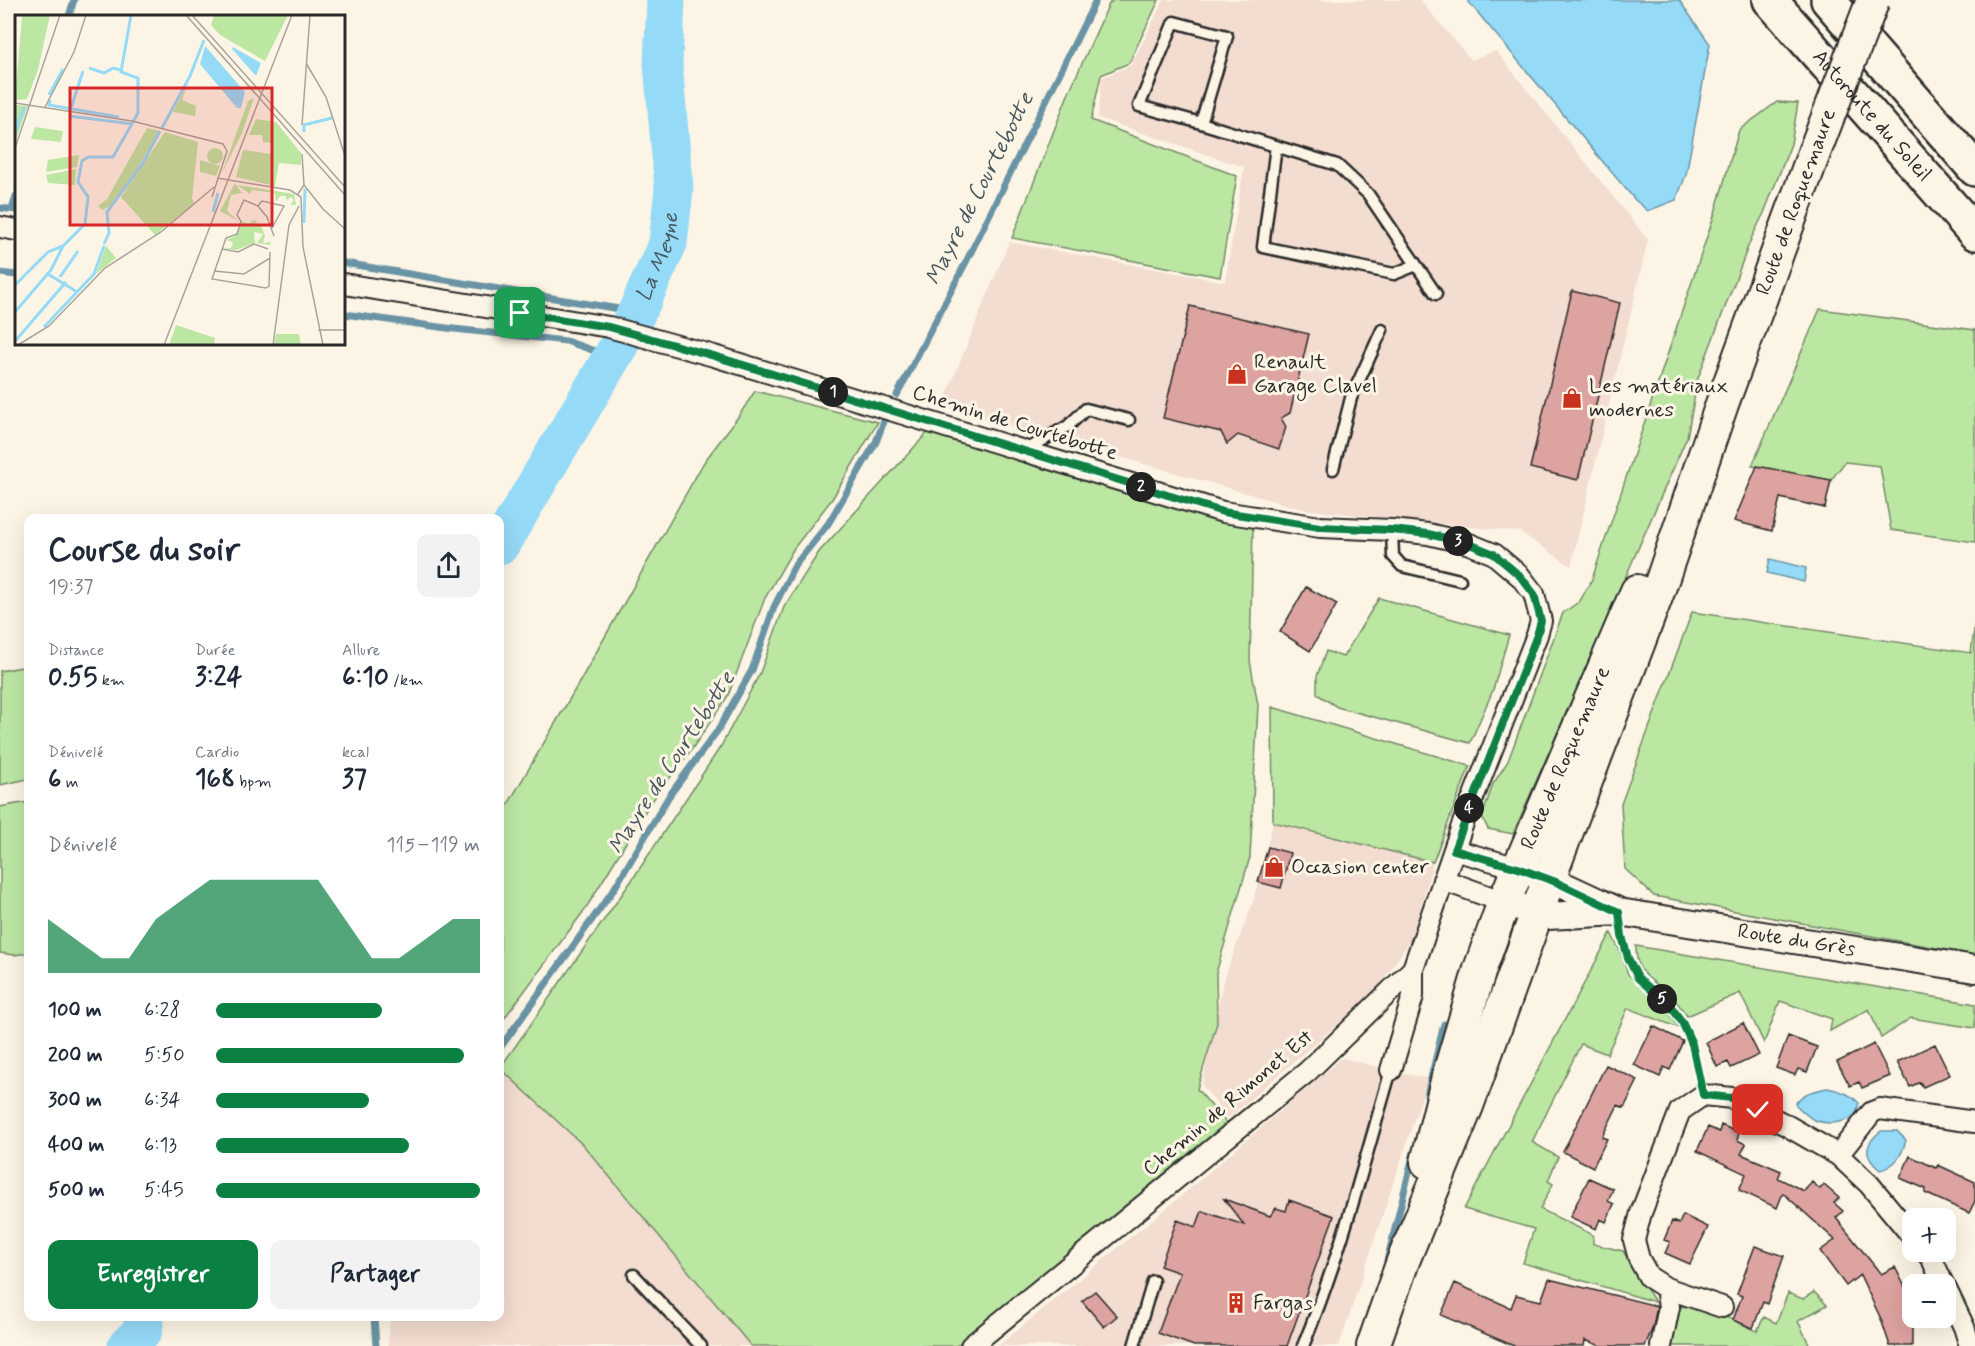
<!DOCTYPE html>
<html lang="fr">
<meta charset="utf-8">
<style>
:root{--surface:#fff;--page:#f2f2f3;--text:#1f2937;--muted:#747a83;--accent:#0b8043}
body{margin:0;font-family:Mynerve,sans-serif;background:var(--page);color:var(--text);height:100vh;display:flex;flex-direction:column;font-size:22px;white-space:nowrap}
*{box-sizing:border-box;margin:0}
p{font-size:20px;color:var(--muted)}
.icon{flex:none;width:33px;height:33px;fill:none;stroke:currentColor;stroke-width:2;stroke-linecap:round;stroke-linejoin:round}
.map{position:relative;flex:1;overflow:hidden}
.panel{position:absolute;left:24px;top:514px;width:480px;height:807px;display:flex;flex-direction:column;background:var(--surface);border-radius:12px;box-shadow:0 6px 24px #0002}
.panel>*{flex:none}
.fabs{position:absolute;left:1902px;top:1208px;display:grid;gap:12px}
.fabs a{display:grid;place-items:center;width:54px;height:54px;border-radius:12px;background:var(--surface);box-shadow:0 6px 24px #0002;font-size:30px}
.pin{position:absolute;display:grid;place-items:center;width:51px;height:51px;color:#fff;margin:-26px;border-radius:12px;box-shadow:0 3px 9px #0006}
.km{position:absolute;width:30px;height:30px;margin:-15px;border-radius:50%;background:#222;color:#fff;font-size:16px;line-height:30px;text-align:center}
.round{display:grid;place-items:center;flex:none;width:63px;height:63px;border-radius:12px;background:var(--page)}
.overview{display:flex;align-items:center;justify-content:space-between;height:102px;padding:0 24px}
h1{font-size:33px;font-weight:800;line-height:45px}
.metrics{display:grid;grid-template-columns:repeat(3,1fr);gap:9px;height:102px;padding:6px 24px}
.metrics div{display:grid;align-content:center}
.metrics b{font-size:26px;font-weight:800}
.metrics small{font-size:16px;font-weight:400}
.metrics p{font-size:16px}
.chart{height:168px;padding:12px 24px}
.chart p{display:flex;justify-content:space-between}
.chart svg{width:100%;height:108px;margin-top:6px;fill:var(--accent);opacity:.7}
.button{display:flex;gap:12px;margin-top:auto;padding:12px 24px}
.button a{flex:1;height:69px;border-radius:12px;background:var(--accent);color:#fff;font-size:24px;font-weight:800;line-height:69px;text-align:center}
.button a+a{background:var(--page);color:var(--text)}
ul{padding:0 24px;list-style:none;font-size:20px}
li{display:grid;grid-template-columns:96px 72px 1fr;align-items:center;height:45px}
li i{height:15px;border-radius:8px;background:var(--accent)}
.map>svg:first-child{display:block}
</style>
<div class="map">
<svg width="1975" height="1346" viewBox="0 0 1975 1346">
<rect width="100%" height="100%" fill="#fcf5e5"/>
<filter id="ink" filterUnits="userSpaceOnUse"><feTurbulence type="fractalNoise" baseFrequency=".0167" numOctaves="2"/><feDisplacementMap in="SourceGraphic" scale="12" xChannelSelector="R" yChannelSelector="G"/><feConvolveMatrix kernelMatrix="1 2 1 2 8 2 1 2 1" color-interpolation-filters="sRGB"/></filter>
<g filter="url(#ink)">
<path fill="#f3dcd0" d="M1164,0H1420L1471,60L1496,51L1648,240L1571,566L1520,532L1302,509L942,406L1009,242L1225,282L1244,167L1098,118L1102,78L1131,65Z
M1273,822L1433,862L1412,938L1375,992L1228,1118L1202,1085L1223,981L1253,902Z
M1342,1058L1428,1079L1339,1346H998L1180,1197Z
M500,1068L584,1146L751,1346H388L390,1317H500Z"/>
<path fill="#bce7a3" stroke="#748967" stroke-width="1.5" d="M1113,0H1159L1129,63L1101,75L1091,120L1237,176L1220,277L1012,238L1069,92L1109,4Z
M1777,102L1798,103L1791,144L1764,213L1751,239L1698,378L1687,437L1513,834L1488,829L1482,817L1493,784L1508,761L1563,613L1580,601L1592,579L1715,213L1739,130Z
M1820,309L1975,330V542L1891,530L1880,466L1845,462L1831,480L1752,466Z
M755,391L878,422L832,499L794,548L765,598L728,696L692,749L649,805L586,908L500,1024V818L580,681L704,462L738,417Z
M928,432L1087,481L1253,525L1250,661L1258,705L1250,857L1216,973L1217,1023L1197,1089L1228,1125L1016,1300L956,1346H751L584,1146L500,1068L632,880L721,746L760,673L784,607L819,552Z
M1379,598L1509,635L1493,690L1470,743L1337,707L1317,694V676L1326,651L1343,657Z
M1692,612L1971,653L1975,622V955L1654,896L1625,869L1621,804Z
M28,666V779L0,785V671Z
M1272,707L1470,766L1433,862L1273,822Z
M28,802V953L14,955L0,953V807Z
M1611,933L1622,955L1628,974L1664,1006L1679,1028L1628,1008L1607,1054L1581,1044L1532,1142L1558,1157L1548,1181L1553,1184L1540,1209L1593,1235V1244L1623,1251L1655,1302L1523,1263L1534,1229L1464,1209Z
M1636,946L1975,1004V1028L1911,1018L1881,1038L1869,1009L1830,1031L1832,1019L1780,1001L1764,1043L1740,993L1687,1016C1682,1009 1676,1000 1669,994C1650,977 1636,978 1636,946Z
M1814,1292L1827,1305L1798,1321L1810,1346H1671L1677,1316L1681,1307C1697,1300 1740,1324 1757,1331L1764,1317L1776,1323L1788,1293L1803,1299Z"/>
<path fill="#95daf7" stroke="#6b94a5" stroke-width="1.5" d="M1467,0H1679L1710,44L1686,175L1676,200L1648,211L1635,200Z
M1770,559L1806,568L1804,582L1767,573Z
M1827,1088C1840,1090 1851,1094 1859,1103C1858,1106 1858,1110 1856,1113C1848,1124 1826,1125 1814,1120C1807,1116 1801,1110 1795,1104C1803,1092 1814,1091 1827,1088Z
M1881,1131H1897L1906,1140C1902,1155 1896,1166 1880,1170C1863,1156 1864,1144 1881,1131Z"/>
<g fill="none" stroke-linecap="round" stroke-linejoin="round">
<path stroke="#6b94a5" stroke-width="7" d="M69,16L74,0
M0,208L16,210
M12,209L16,196
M344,263L637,312
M0,273L16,275
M344,314L454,329L566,341L612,357
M897,395L965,264L1096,0
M500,1048L614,889L669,796L718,730L752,670L774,607L795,565L828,524L876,442L884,421
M1427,1095L1444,1024
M1387,1261L1414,1152
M374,1317L376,1346"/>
<g stroke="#95daf7" stroke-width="39">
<path id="s1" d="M500,545L618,347L637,312L668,243L674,189L663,64L666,0"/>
<path d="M127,1346L143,1330L145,1317"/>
</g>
</g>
<path fill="#dda3a0" stroke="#2b2b2b" stroke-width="1.5" d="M1572,291L1620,303L1578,480L1530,468Z
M1190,306L1309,334L1290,413L1281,418L1286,427L1279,449L1238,435L1227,444L1221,432L1163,418Z
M1757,466L1831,480L1825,508L1780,498L1772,531L1734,521Z
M1306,587L1337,604L1310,651L1280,632Z
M1268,847L1290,853L1281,888L1258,882Z
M1743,1023L1759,1055L1731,1068L1728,1062L1717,1067L1706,1042Z
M1653,1026L1683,1041L1670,1070L1664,1067L1660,1077L1634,1065Z
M1788,1036L1817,1047L1807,1072L1798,1069L1795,1075L1776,1068Z
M1874,1044L1890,1076L1862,1088L1859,1082L1850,1086L1837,1062Z
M1935,1044L1950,1075L1923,1087L1920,1082L1910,1087L1897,1062Z
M1606,1065L1638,1080L1624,1108L1618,1105L1602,1137L1607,1139L1593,1167L1563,1152Z
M1721,1125L1739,1133L1737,1140L1746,1144L1741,1154L1781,1171L1778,1178L1804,1191L1812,1182L1820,1189L1824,1185L1839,1198L1834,1203L1843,1211L1836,1218L1881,1274L1895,1267L1906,1289L1912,1286V1346H1890L1881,1319L1860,1275L1846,1286L1820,1251L1835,1240L1783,1193L1777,1208L1739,1190L1746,1174L1697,1151L1708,1127L1719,1132Z
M1910,1156L1936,1168L1938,1165L1975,1182V1201L1969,1213L1925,1193L1926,1189L1900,1178Z
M1589,1178L1613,1189L1608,1201L1614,1204L1606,1222L1600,1219L1596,1229L1570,1217Z
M1224,1199L1270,1216L1276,1208L1286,1211L1289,1200L1334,1216L1287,1346H1194L1158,1333L1180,1273L1160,1266L1177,1220L1196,1227L1202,1211L1244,1225Z
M1683,1215L1708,1227L1690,1264L1665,1253L1670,1242L1664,1240L1672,1221L1679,1224Z
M1755,1246L1784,1256L1767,1304L1763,1302L1753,1328L1733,1320L1742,1296L1737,1294Z
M1549,1279L1657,1306L1653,1327L1645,1346H1601L1585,1340L1584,1346H1514L1441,1315L1455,1283L1511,1308L1516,1295L1541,1301Z
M1095,1291L1117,1316L1104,1327L1082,1301Z"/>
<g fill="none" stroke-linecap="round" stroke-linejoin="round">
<g stroke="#2b2b2b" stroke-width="15">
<path id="service" d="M1201,123L1139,106L1174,22L1227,36L1201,123L1337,165L1368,194L1436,294
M1276,146L1263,247L1394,274L1416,265
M1024,451L1068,426L1086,409L1129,420
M1333,469L1351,398L1382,330
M1392,530L1393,556L1402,566L1460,580
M634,1275L701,1346
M1134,1346L1153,1281
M1303,1346C1340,1257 1364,1163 1391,1070"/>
</g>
<g stroke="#2b2b2b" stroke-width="24">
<path id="minor" d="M0,227L16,230
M344,284L609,327L714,356L1223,512L1320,527L1392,530L1428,534L1467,543L1494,554L1520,576L1534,594L1541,621L1537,635L1462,826L1413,969L1307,1072L971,1346
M1454,850L1518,868
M1443,880L1504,902
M1391,1070L1413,996V969
M1838,1155L1872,1112L1880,1109L1975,1122
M1925,1251L1932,1259L1943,1284
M1666,1288L1722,1307
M1946,1289L1964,1327L1970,1346
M1661,1346L1669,1307L1666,1288L1649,1277L1639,1259L1634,1240L1641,1213L1680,1111L1703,1095L1732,1098L1786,1125L1838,1155L1869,1184L1912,1236"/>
</g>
<g stroke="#2b2b2b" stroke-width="30">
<g id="tertiary">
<path d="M1532,873L1556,882L1616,910"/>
<path id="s2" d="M1504,902L1548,916L1619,912L1975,969"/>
</g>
</g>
<g stroke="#2b2b2b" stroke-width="36">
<g id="primary">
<path id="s3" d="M1427,1162L1448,1077L1480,969L1504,902L1637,591"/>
<path d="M1373,1346L1403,1261L1467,1106L1549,879L1659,589L1722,404L1814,153"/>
</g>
</g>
<g stroke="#2b2b2b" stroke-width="38">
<g id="motorway">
<path id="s4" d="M1770,0L1975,233"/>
<path d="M1828,0L1975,169"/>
</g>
</g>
<path stroke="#2b2b2b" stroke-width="4" stroke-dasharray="4.5 4.5" stroke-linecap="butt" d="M1622,936L1628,958L1638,978L1672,1008L1682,1021L1692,1044L1699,1078"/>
<use href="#service" stroke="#fcf5e5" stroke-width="10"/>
<use href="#minor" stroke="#fcf5e5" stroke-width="20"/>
<use href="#tertiary" stroke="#fcf5e5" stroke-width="26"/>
<use href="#primary" stroke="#fcf5e5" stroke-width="32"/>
<use href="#motorway" stroke="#fcf5e5" stroke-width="33"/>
<g stroke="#2b2b2b" stroke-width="36" stroke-linecap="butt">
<path id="primary-bridge" d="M1814,153L1873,0"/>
</g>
<use href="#primary-bridge" stroke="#fcf5e5" stroke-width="32"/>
</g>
</g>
<g fill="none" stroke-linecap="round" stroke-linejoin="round" filter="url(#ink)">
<g stroke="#fff" stroke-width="12">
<path id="route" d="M520,313L609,327L714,356L1223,512L1320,527L1392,530L1428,534L1467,543L1494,554L1520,576L1534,594L1541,621L1537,635L1454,850L1518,868L1556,882L1619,912L1622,936L1628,958L1638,978L1672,1008L1682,1022L1692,1044L1703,1095L1732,1098L1758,1110"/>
</g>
<use href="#route" stroke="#0b8043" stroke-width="8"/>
</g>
<defs>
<g id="shop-bare" transform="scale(1.62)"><path d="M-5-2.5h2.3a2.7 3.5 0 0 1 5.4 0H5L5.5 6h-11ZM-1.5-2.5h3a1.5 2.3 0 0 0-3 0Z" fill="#c8321e" stroke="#fcf5e5" stroke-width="2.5" paint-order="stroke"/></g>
<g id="building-bare" transform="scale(1.62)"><path d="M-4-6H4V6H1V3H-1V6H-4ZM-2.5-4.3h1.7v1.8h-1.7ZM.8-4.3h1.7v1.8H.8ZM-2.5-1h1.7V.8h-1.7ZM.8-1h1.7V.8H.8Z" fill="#c8321e" stroke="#fcf5e5" stroke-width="2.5" paint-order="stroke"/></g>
</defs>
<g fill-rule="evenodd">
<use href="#shop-bare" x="1237" y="374"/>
<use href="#shop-bare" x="1572" y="398"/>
<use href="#shop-bare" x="1274" y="867"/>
<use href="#building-bare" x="1236" y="1303"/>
</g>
<g text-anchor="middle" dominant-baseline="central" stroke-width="6" stroke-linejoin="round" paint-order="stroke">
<g font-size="21" fill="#2b2b2b" stroke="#fcf5e5">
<text stroke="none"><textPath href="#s4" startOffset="154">Autoroute du Soleil</textPath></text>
<text transform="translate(1796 202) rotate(-70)">Route de Roquemaure</text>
<text transform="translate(1015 423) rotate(17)">Chemin de Courtebotte</text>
<text stroke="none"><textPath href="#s3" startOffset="428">Route de Roquemaure</textPath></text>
<text stroke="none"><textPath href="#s2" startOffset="297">Route du Grès</textPath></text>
<text transform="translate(1228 1103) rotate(-40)">Chemin de Rimonet Est</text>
</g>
<g font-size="21" fill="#2b2b2b" stroke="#fcf5e5" text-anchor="start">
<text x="1254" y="362">Renault<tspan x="1254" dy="24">Garage Clavel</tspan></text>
<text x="1589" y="386">Les matériaux<tspan x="1589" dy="24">modernes</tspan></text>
<text x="1291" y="867">Occasion center</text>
<text x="1253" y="1303">Fargas</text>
</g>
<g font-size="22" font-style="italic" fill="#46575e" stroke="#fcf5e5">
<text transform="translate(980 189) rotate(-63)">Mayre de Courtebotte</text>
<text stroke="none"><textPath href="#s1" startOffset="330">La Meyne</textPath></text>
<text transform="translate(672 763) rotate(-57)">Mayre de Courtebotte</text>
</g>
</g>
<g transform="translate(15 15)">
<rect width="330" height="330" fill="#fcf5e5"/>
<path d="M35,0L23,55L12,84L0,85L7,1ZM199,0H273L250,46L205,20L196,10ZM173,68L167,85L181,91L180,101L158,97ZM239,83L227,118L207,158L233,86ZM0,90L13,91L0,127ZM241,104L261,107L286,138V150L264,148L260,171L221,162L228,135L256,139L257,128L248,127L247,120H234ZM20,112L48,116L46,127L16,124ZM132,113L145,116L115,166L96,191L87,195L83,191L92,184ZM150,117L183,127L177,184L180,188L140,220L106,182ZM192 141a8 8 0 1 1 16 0a8 8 0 1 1-16 0ZM64,140L62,152L31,157L33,145ZM185,145L205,151L201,161L185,157ZM61,154L60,170L33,168L31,160ZM220,168L227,178L216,180L212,196L224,206L205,196ZM222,170L279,179L281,190H275L279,185L276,182L271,185V181H265L261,187L260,178L237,175L235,179ZM238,205L242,206L240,211L245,209L250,220L248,228L256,227L255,230L242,228L248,219L239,217L240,228L224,234L221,235L209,233H216L218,227L211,225L220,221L227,206L234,209ZM91,231L101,243L81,259ZM161,310L200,323L199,330H154ZM261,319H284L286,330H259Z" fill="#bce7a3"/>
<path d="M190,31L230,77L226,93H222L185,49ZM218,32L246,48L241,61L217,34Z" fill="#95daf7"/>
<path fill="none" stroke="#95daf7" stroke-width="3" d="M74,53L89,58L98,53L106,55M34,80L48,54M35,85L34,90L104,102M56,93L68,56M54,101L118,109M147,113L175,61L189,25M289,117V110L317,103M0,118L9,92M198,197L203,178M289,208L290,174M89,229L94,218L92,197L128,148L145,116M33,259L62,277M45,262L63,236M0,270L33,237L48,231L70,209L73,182L63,167L67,146L73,142H98L123,98V63L106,57L116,0M0,297L36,255L48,231M29,312L79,259L89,231M1,325L51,267"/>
<path fill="none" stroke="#a8a49b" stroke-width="1.5" d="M171,0L330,180M177,0L330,172M291,48L311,82L330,141M0,88L117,106L208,129L212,136L197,182M30,92L59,37L71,0M287,110L295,0M0,133L45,0M202,163L275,175L286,182L288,232L308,330M289,170L308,194L330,214M283,179L289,170L287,139M243,191L247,186L269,191L257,213M207,234L223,237L239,229L253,234M255,237L254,271L251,273L197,264L211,223L222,219L226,206L222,200L229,185L243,191L252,202L259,221M199,256L229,259L255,243M303,315H330M3,330L34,311L90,253L146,217L199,172M149,330L277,0M258,330L274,210L284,191"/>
<path fill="#d62828" fill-opacity="0.15" stroke="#d62828" stroke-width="3" d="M55,73H257V210H55Z"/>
<rect width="330" height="330" fill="none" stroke="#2b2b2b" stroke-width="3"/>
</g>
</svg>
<div class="fabs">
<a>+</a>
<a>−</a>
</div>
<div class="pin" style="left:520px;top:313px;background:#1e9e55"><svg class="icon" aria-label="arrive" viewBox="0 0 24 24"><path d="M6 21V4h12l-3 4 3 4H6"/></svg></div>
<div class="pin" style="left:1758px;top:1110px;background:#d93025"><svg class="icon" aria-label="check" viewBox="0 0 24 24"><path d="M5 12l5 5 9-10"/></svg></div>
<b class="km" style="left:833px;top:392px">1</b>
<b class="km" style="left:1141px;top:487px">2</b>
<b class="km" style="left:1458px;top:541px">3</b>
<b class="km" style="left:1469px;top:808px">4</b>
<b class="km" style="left:1662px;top:999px">5</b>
<section class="panel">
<div class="overview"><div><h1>Course du soir</h1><p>19:37</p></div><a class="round"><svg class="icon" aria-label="share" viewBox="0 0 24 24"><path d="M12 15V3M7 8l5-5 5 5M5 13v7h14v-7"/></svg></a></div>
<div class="metrics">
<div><p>Distance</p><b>0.55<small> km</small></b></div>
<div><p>Durée</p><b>3:24</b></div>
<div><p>Allure</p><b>6:10<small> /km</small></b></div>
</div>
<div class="metrics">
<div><p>Dénivelé</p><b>6<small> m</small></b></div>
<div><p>Cardio</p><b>168<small> bpm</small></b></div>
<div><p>kcal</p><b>37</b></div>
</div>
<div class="chart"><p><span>Dénivelé</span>115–119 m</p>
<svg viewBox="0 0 160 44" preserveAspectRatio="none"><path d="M0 44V22L10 30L20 38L30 38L40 22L50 14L60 6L70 6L80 6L90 6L100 6L110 22L120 38L130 38L140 30L150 22L160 22V44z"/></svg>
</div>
<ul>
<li><b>100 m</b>6:28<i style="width:63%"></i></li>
<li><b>200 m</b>5:50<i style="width:94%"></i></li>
<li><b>300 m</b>6:34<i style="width:58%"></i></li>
<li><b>400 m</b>6:13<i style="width:73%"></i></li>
<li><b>500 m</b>5:45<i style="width:100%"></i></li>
</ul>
<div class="button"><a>Enregistrer</a><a>Partager</a></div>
</section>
</div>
